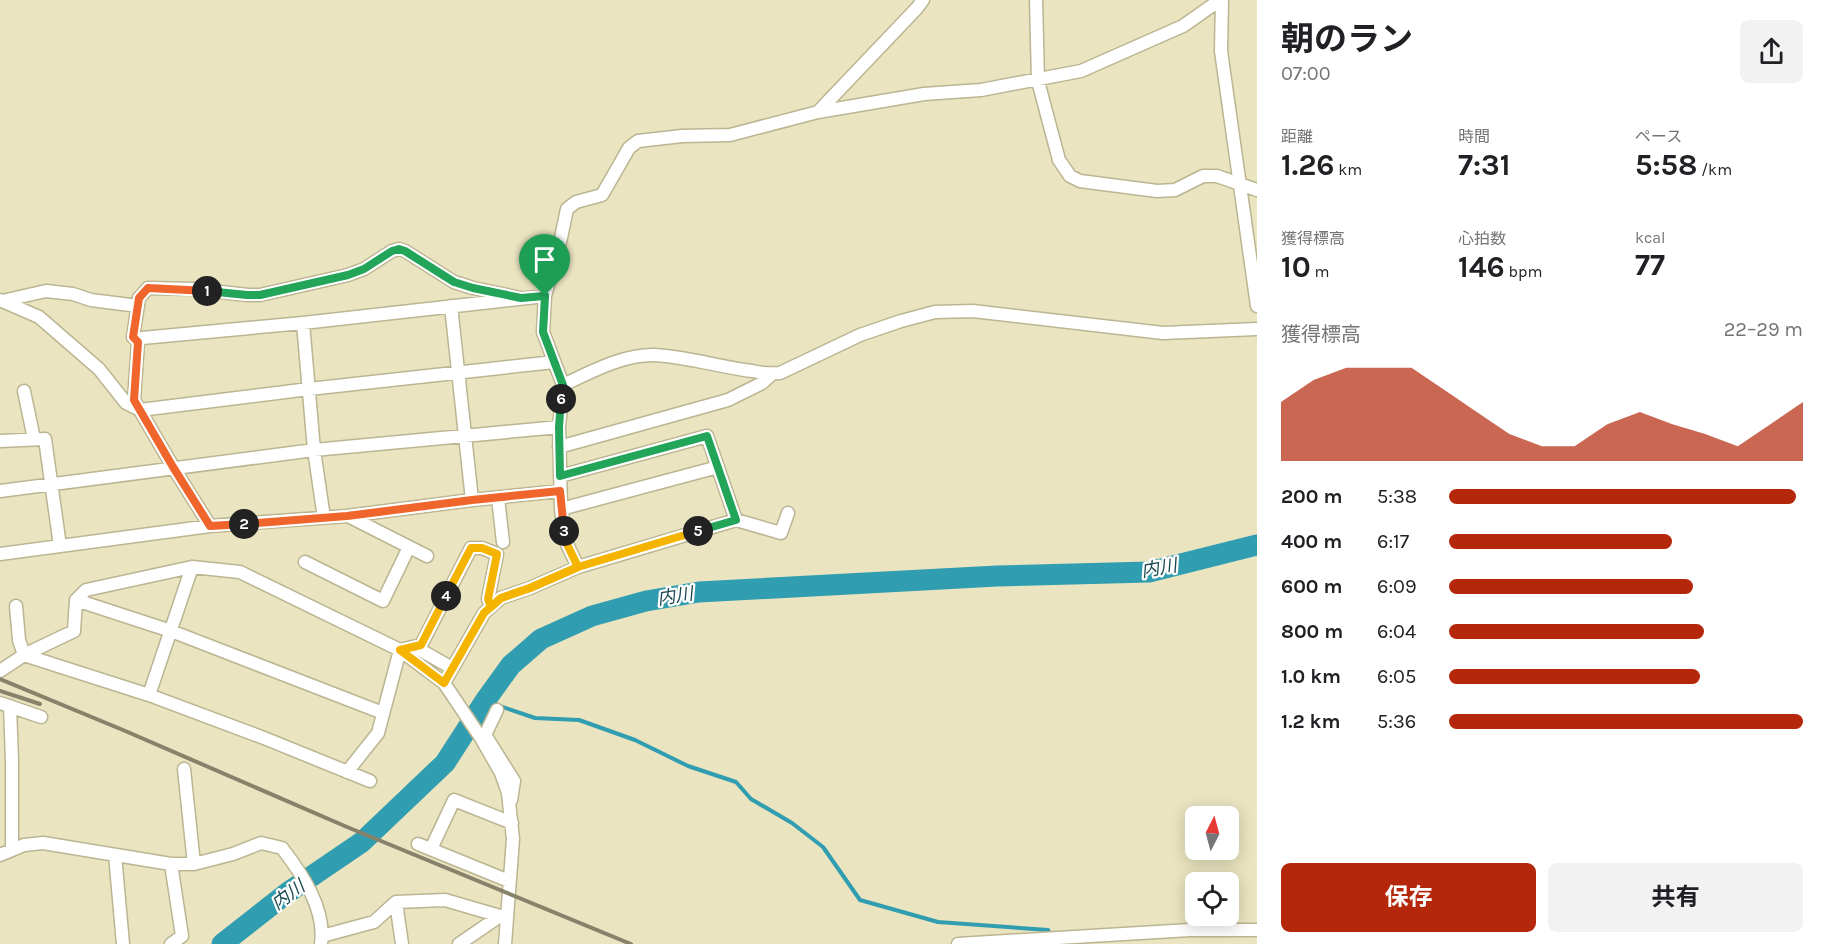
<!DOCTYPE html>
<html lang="ja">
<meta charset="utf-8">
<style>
:root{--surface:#fff;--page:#f2f2f2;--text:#202124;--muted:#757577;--accent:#b4270b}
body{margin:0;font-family:Karla,"Noto Sans JP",sans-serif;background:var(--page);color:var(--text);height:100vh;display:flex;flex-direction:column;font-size:22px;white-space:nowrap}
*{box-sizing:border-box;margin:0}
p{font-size:20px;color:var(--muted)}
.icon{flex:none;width:33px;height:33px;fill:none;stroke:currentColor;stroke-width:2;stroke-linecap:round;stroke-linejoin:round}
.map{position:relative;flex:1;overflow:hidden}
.side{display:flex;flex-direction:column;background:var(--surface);width:570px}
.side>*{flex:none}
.needle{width:39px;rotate:6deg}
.tools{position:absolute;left:1185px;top:806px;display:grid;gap:12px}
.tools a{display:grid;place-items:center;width:54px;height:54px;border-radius:9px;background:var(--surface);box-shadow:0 3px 15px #0003;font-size:30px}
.pin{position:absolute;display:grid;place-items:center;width:51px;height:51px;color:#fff;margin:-62px -26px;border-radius:50% 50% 50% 0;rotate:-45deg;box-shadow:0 0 6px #0007}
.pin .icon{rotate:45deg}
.km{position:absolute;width:30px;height:30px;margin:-15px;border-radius:50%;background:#222;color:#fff;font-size:16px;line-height:30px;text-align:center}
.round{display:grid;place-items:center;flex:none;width:63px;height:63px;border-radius:9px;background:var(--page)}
.headline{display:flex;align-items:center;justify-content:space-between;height:102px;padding:0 24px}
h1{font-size:33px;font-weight:700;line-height:45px}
.stats{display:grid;grid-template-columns:repeat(3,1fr);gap:9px;height:102px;padding:6px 24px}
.stats div{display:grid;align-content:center}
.stats b{font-size:30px;font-weight:700}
.stats small{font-size:16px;font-weight:400}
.stats p{font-size:16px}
.chart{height:168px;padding:12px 24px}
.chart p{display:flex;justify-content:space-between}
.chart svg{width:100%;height:108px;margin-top:6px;fill:var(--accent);opacity:.7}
.button{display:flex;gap:12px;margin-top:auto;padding:12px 24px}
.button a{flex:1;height:69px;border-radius:9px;background:var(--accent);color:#fff;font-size:24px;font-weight:700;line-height:69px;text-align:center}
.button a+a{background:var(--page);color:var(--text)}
ul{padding:0 24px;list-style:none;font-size:20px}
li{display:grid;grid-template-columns:96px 72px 1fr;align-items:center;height:45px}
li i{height:15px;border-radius:8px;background:var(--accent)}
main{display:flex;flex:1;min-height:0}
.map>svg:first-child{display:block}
</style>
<main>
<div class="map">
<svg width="1257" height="944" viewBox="0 0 1257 944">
<rect width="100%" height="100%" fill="#eae4c0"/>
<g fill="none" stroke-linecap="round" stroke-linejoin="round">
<path stroke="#309db0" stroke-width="4" d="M485,701L535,718L579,720L635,740L688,766L736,782L751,799L792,823L823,847L860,900L938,922L1048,930L1051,936"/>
<path stroke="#309db0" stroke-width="21" d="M222,944L287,893L362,842L445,763L485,701L511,665L541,639L592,616L646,601L699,592L997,576L1149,572L1257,545"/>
<g stroke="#bbb592" stroke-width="15">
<path id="minor" d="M1036,0L1038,81L1059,160L1070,176L1080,181L1157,191L1175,190L1203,176H1217L1257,190
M1222,0L1221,51L1257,306
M818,112L917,8L923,0
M0,300L39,317L99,369L126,403L140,410L309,389L554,362
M2,301L46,291L73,294L91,300L138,306
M451,306L472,500
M303,323L314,450L324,518
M138,342L142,338L303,323L545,296
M563,385C591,372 623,354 655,355C688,357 720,367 752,371C761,373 770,374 780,373L860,335L901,321L935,312L973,311L1163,333L1257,329
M24,391L34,439
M0,441L45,439L60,546
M559,447L728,400L762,383L772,374
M560,476L707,436L736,520
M0,491L314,450L559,427
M498,498L503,542
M561,509L718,467
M348,516L427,556
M210,526L173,467L134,400L138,342L133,337L139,298L148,288L196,289L247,295H260L348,275L364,269L392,251L399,249L405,251L454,282L473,288L521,298
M0,554L210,526L347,516L472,500L560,491
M305,562L383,601L409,547
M578,567L565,540L561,509L559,427L563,385L543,332L545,296L561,238L567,209L576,202L602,195L629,148L638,141L682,136L730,135L818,112L924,94L981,90L1081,71L1183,26L1220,0
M76,600L171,631L383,713
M16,606L19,640L24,655L149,695L264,738L370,781
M415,647L452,668
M0,671L24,655L74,631L76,600L86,590L192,567L240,572L400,650L444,683L481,738L501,773L508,793L513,839L505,944
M444,683L484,613L501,598L530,588L578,567L736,520L781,533L788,513
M149,695L192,567
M0,703L41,717
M10,706L12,761V850
M497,710L485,735L514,781L511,800
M184,769L194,864
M347,772L378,733L400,650L421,645L471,548H482L497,554L488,599L491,607
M418,844L509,881
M431,849L454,800L512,823
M0,855L24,845L43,843L171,864H194L233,854L261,843L282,848C302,874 326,909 321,944
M115,855L123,944
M171,864L182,936L171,944
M396,902L402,944
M322,936L374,922L396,902L445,900L500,916L507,917
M459,944L500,916
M958,944L1190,930H1257"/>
</g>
<use href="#minor" stroke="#fff" stroke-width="12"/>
<path stroke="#87826a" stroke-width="4" d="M0,679L123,730L347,827L631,944
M0,691L40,704"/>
</g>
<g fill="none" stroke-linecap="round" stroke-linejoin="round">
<g stroke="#fff" stroke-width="12">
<path id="split-1" d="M207,291L247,295H260L348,275L364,269L392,251L399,249L405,251L454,282L473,288L521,298L545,296"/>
</g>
<g stroke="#fff" stroke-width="12">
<path id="split-2" d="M207,291L148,288L139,298L133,337L138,342L134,400L173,467L210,526L244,524"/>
</g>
<g stroke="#fff" stroke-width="12">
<path id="split-3" d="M244,524L347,516L472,500L560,491L564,531"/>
</g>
<g stroke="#fff" stroke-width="12">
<path id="split-4" d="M446,596L421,645L400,650L444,683L484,613L501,598L530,588L578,567L565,540L564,531"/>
</g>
<g stroke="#fff" stroke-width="12">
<path id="split-5" d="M446,596L471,548H482L497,554L488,599L491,607L501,598L530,588L578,567L698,531"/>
</g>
<g stroke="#fff" stroke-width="12">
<path id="split-6" d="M561,399L559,427L560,476L707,436L736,520L698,531"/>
</g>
<g stroke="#fff" stroke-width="12">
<path id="split-7" d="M545,296L543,332L563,385L561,399"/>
</g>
<use href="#split-1" stroke="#22a559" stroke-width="8"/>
<use href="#split-2" stroke="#f0652b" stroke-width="8"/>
<use href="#split-3" stroke="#f0652b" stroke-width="8"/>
<use href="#split-4" stroke="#f5b400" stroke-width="8"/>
<use href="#split-5" stroke="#f5b400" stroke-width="8"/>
<use href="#split-6" stroke="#22a559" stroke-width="8"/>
<use href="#split-7" stroke="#22a559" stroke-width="8"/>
</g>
<g text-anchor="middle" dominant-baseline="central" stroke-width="4.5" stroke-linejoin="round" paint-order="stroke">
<g font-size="18" font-style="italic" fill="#1b4952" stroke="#fff">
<text transform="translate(1159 568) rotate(-10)">内川</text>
<text transform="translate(675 596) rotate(-9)">内川</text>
<text transform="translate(288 895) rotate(-36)">内川</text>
</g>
</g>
</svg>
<div class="tools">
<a><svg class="needle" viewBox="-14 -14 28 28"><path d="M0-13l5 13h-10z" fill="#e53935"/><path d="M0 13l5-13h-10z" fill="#757577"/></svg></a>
<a><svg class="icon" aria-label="locate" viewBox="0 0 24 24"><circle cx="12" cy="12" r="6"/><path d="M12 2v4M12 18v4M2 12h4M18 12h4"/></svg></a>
</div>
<div class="pin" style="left:545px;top:296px;background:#1e9e55"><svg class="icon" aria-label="arrive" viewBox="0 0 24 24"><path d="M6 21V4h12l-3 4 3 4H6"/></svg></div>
<b class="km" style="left:207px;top:291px">1</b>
<b class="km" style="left:244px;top:524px">2</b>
<b class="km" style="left:564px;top:531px">3</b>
<b class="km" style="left:446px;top:596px">4</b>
<b class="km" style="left:698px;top:531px">5</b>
<b class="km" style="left:561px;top:399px">6</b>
</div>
<section class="side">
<div class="headline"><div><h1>朝のラン</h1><p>07:00</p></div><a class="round"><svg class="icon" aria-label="share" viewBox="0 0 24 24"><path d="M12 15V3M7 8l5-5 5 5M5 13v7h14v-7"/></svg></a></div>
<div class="stats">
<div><p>距離</p><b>1.26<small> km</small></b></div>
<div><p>時間</p><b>7:31</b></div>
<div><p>ペース</p><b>5:58<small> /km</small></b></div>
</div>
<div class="stats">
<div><p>獲得標高</p><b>10<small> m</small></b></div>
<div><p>心拍数</p><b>146<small> bpm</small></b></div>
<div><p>kcal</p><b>77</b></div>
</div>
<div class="chart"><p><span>獲得標高</span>22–29 m</p>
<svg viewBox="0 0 160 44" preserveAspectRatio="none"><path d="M0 44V20L10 11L20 6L30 6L40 6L50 15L60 24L70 33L80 38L90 38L100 29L110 24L120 29L130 33L140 38L150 29L160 20V44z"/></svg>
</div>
<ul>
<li><b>200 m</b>5:38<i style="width:98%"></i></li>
<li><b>400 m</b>6:17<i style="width:63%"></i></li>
<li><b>600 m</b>6:09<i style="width:69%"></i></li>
<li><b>800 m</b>6:04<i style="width:72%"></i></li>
<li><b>1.0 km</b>6:05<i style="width:71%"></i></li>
<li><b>1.2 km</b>5:36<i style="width:100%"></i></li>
</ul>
<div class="button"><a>保存</a><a>共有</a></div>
</section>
</main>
